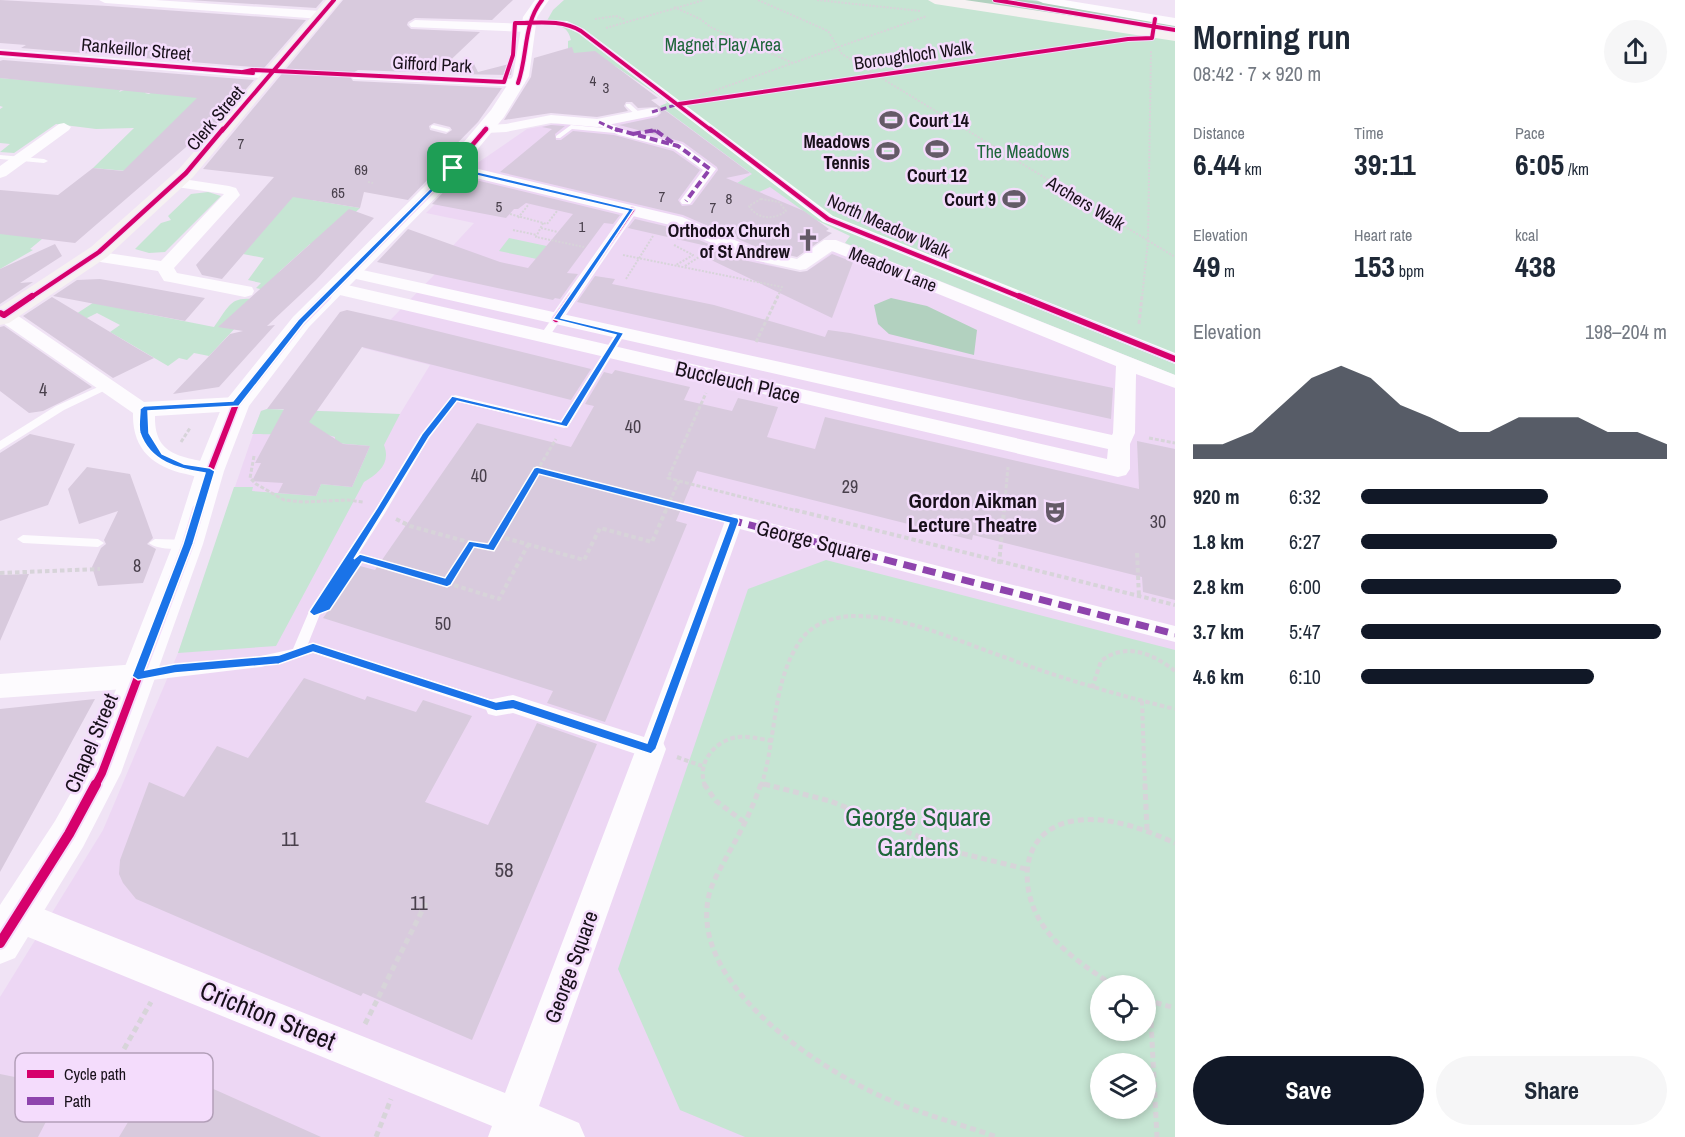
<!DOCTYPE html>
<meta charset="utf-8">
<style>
:root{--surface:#fff;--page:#f6f6f7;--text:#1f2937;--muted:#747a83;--accent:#111827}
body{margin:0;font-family:"Archivo Narrow",sans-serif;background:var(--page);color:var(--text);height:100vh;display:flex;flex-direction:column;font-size:22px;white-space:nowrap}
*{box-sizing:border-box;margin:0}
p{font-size:20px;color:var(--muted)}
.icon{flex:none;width:33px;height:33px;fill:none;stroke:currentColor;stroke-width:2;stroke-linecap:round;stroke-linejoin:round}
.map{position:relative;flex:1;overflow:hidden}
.panel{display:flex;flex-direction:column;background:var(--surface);width:510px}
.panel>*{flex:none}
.controls{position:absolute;left:1090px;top:975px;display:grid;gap:12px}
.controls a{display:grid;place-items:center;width:66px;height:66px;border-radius:50%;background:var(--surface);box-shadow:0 3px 9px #0003;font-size:30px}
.pin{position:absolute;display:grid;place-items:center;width:51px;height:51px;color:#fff;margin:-26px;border-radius:12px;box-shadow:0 3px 9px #0006}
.round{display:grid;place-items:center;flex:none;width:63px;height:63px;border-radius:32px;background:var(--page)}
.summary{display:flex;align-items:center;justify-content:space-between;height:102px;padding:0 18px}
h1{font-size:33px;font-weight:700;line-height:45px}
.stats{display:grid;grid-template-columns:repeat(3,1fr);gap:9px;height:102px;padding:6px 18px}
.stats div{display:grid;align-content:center}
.stats b{font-size:30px;font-weight:700}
.stats small{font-size:16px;font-weight:400}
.stats p{font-size:16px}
.chart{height:168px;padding:12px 18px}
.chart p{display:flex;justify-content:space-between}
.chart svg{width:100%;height:108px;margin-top:6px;fill:var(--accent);opacity:.7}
.action{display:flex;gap:12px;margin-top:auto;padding:12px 18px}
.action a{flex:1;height:69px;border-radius:36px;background:var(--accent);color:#fff;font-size:24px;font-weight:700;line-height:69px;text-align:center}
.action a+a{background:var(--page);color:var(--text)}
ul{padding:0 18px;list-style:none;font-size:20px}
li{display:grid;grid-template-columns:96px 72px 1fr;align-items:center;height:45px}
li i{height:15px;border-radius:8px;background:var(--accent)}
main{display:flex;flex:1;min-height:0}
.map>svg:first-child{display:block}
</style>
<main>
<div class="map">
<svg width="1175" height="1137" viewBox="0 0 1175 1137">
<rect width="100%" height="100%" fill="#f0e3f5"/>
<path fill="#edd7f4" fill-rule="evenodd" d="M668,112L816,220L764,263L803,274L834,251L1175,385V1137H0V997L103,830L178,653L261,411L267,409L400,414L430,365L363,348L435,274L448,251L474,223L426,213L473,166L527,129L559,123L599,127ZM1101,986H1146V1030H1101ZM1101,1064H1146V1108H1101Z"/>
<path fill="#c6e5d3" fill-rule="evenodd" d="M564,0H1032L1175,24V375L845,243L850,236L816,220L770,187L759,192L737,183L752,174L660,106L667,103L665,100L615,66L568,56V41L571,40C567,24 559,26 544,26L553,10Z
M0,78L122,88L119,92L127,89L149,90L145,93L149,94L155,90L204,93L127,171L93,168L134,128L96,129L56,124L14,153L0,152L10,144L0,143V109L3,107L0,106Z
M319,165L312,200L360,208L321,245L310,244L280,271L268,291L256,288L261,283L248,280L264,258L243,254Z
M208,192L221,196L165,252L149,253L135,249L161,223L171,220L168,216L191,194Z
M0,226L42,239L30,249L33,250L0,269Z
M509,238L575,252L565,265L499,251Z
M105,295L138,312L214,327C229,307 230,295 257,300L252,310L209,356L194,353L187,360L179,358L168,366L110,332L120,325L97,313L85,319L76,314Z
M267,409L400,414L384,445C391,463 379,473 364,482L276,646L178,653L234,487H253L252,491L316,496L321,484L352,487L370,446L335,443V437C325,432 269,435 252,434L261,411Z
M826,560L1175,650V1137H745L680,1110L618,969L748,589ZM1101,986H1146V1030H1101ZM1101,1064H1146V1108H1101Z"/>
<path fill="#b2d1bf" d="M955,0H1024L1041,2L1175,26V34Z
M891,298L927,306L977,330L974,355L889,334L878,324L874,305Z"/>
<path fill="#d8cadd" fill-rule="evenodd" d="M0,0L108,6L306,20L264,68L21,48L26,45L0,43Z
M189,0H323L316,8Z
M343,0H513L492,20L415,18L408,22L407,25L411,29L480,32L437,73L358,70L349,75L353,81L502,88L478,122L432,169L437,171L434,173L408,200L364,192L360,208L293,197L222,279L202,275L196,265L274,177L203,169ZM434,123L450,127L452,130L446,134L430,130L429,126Z
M572,47L574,53L595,51L658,98L651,100L750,173L726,178L804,211L829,229L826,231L832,233L797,257L761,249L683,215L500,172L552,129L542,127L551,125L565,126L555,134L556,140H561L573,131L614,135L673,151L700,170L678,200L682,206L692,205L718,170L717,167L683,142L619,125L657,117L661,113L657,107L638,108L632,102H626L624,106L628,111L597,117L551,113L504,120L531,77L534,58Z
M3,60L254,80L200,142V135L75,243L0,234V190L58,195L93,168L123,171L197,98L0,78V61Z
M473,62L478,72L513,63L511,75L453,74Z
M459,176L620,215L613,224L604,223L567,273L578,274L560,299L555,298L553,300L377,262L408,229L500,262L528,268L573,214L526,203L518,209H514L506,218L432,204Z
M349,209L374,218L316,280L267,326L275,325L219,387L173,394L230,334L243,331L218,327Z
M635,219L669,227L748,261L800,272L807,271L832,254L853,262L832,318L707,258V246L628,228Z
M55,244L62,256L20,283L33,282L0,304V269Z
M595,276L615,279L612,284L714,305L825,337L828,330L850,333L1113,388L1111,419L577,302Z
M100,279L123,283L205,298L185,321L53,296L77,280Z
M52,297L135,347L154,358L113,378L23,316Z
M347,310L396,321L591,369L571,400L362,347L309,422L343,444L370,446L352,487L321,484L316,496L278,493L283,483L252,481L261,463H255L284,409H267L340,312Z
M4,326L92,387L43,411L29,413L0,391V327Z
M615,370L690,387L684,400L732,411L738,398L778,407L767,437L815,449L825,417L1139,489L1137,441L1175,449V600L1143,592L1142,577L973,535L972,540L697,471L676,521L687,524L605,722L547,703L553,691L323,618L360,566L375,570L477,423L571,447L594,406L585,404L604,372L612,374Z
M30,434L75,444L48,505L0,521V453Z
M87,467L130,474L153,538L147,544L156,549L143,583L98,586L92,567L101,548L106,544L104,540L118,511L79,524L68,489Z
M29,574L0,641V575Z
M304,678L365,700L367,696L416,712L423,700L472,716L425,802L488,825L537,723L597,744L472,1040L363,993L361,996L136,899L123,883L119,874L120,860L149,782L184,797L217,746L248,758Z
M95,699L58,767L0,872V709Z
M162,1066L321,1137H119Z
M0,1074L64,1087L38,1137H0Z"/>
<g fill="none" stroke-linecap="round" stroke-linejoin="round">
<path stroke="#d7d4d9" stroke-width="2" stroke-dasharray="2 1.5" stroke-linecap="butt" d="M758,0L828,31L842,54L1175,257
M817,0L921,11
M674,7L700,19L712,28L793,63
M595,19L616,16L625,20
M606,28L704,0
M699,96L927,16
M368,182L373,183
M761,199L779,202L786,211C774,220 758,220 749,206Z
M510,214L547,224L557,211
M518,218L529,204
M543,223L536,237L584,247
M541,228L558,232
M513,230L537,235
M674,245L693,255L676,265
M623,255L782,287L777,298
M685,266L699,257
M626,279L653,236
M1142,298L1148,241L1151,50"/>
<path stroke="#d7d4d9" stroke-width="3" stroke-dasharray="4 2" stroke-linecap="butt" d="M1139,324L1142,296
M756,342L778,296
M435,423L445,410
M1149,438L1175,443
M181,442L190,428
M254,456L250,478L256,484L284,500L303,502L348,500L363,502
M537,470L700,512
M679,481L801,512
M512,512L556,439
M665,512L679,481L668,478L706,393
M1004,512L1008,467"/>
<path stroke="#d7d4d9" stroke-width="4" stroke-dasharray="4.5 3" stroke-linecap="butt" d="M694,510L713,515
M795,510L1175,605
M396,519L410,526L472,543
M498,536L584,560L600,528L652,542L666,510
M1137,553L1139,597
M369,561L447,583L472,543L490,549L513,510
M999,564L1004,510
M0,573L100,569
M447,583L499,599L528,545
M1092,688L1101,661C1126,642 1152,653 1175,671
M1142,701L1145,786
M677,757L702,766
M762,784L770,786
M705,786C696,763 715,740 738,737C749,736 761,739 772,741
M761,786C777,739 771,684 800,641C813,622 838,615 860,616C910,618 958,641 1004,657C1060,678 1117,695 1175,709"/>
<path stroke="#d7d4d9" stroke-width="5" stroke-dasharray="6 4" stroke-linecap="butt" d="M704,784L716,801L744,822
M761,784C752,809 741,832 728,854C722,866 714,879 710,891C684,981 817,1068 885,1098C921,1114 960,1124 997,1137
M764,784L830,801L960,853L1026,869
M1145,784L1147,830
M1114,986C1089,969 1062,952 1044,927C1018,890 1018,831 1073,821C1108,815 1144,829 1175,843
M1146,1000L1175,1008
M1150,1002L1157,1137
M365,1024L425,905L419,902
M124,1049L151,1002
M376,1137L391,1099"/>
<path fill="#fdfbfe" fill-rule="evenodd" d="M626,104H630L641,114V116H637L626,106Z
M433,125L449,129L450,130L447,132L431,128V126Z
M571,125L615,129L618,131L615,133L572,129L560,138H556V136Z
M0,155L44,159L48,161L44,163L0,159Z
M556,316L561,319L549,337L547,339H541L539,337L553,317Z
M620,331L625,334L568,427L564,428L455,401L450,398L455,395L561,421L615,334Z
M107,383L112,386L110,388L64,410L0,450V441L56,406Z
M425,433L430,436L385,513L320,614L308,644L313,643L496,701L501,703L503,707L501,711L496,713L313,653L261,667L143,681L138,679L136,675L138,671L143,669L261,656L293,649L310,609L377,507L421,434Z
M23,535L98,539L104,543L98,547L23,543L17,539Z
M155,539L188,540L194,544C187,551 156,550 149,543Z"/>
<path fill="#fdfbfe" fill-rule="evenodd" d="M528,19L567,21L584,29L833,216L1175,353V364L823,222L578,33L565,27L525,24L523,22Z
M599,119L627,131L682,144L716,169L690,204H682L680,201L703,170L674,149L619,135L595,124L593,122Z
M632,206L638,210L561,322H551L549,319L551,316L628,207Z
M734,514L1175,626V642L740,529L659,756L651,759L513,713L496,716L488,714L485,707L488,700L513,695L644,737L725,521L727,516Z"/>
<path fill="#fdfbfe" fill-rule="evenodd" d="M99,0H155L321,11L327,15L321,19L105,3Z
M1037,0H1064L1175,18V26L1043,3Z
M415,20L528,24L534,28L528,32L411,27L409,24Z
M0,49L271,71L278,75L271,79L0,57Z
M358,72L518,79L525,83L518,87L353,79L351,76Z
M652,108L657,109L659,112L657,115L597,127L551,123L506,132L486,133L479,129L486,125L506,124L551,115L597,119Z
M64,123L71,127L69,130L6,176L0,178V166L59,124Z
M453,163L682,217L760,251L797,259L824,240H836L1175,375V388L1136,374L1135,433L1130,444V469L1126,475L1118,477L327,292L325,288L327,284L334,282L1107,459L1108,449L343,276L340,272L343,268L349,267L1112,435L1113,433L1116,366L832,251L806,269L800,270L749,259L670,225L447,171L445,168Z
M176,178L229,186L236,188L240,195L174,268L177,273L252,287L254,291L252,295L245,297L170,282L164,281L158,271L94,261L88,260L85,256L88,252L94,251L161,261L224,194L170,186L168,183Z
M4,309L11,311L144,402L236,397L244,399L247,404L244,409L236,411L155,416C154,459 186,456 218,465L222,471L218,477C207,480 197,477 186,474C153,467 132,449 133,413L0,321V310Z
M138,664L148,668L152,676L148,684L138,688L0,698V674Z
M651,736L662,740L666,749L539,1106L579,1123L585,1137H488L492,1126L6,928L1,916L6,904L18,899L505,1093L636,749L640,740Z"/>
<path fill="#fdfbfe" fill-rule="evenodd" d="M535,0H549L537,17L529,76L504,117L450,183L309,327L249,406L224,471L203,544L121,773L83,847L15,958L0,964V905L55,821L86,766L173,544L196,471L223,404L293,317L436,175L491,110L513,76L523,17Z"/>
<path fill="#f6f1f2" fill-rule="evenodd" d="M326,0H341L193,177L107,257L9,323L0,325V307L91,247L179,169Z
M928,0H965L1175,31V41L935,4Z"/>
<path stroke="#8e44ad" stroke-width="3" stroke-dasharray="6 3" stroke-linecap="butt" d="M652,112L679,104
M599,122L618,131
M650,131H656"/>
<path stroke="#8e44ad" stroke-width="4" stroke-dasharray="8 4" stroke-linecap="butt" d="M615,129L678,146L710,169L686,201
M633,134L655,130L673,143"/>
<path stroke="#8e44ad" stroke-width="7" stroke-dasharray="13 7" stroke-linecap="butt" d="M496,707L513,704L651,749L734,521L1175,634"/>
<g stroke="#f4dcfc" stroke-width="6">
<path id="cycleway-far4" d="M995,0L1175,30
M0,53L253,73
M243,72L252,70L504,82L513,55L515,23C537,23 562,19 581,31L712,131
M518,83C528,55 523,24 542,0
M679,104L1128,39L1152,38L1155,19
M222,131L334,0
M484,131L486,129"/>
</g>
<g stroke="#f4dcfc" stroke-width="7">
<path id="cycleway-far3" d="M710,129L828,219L1023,298
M30,298L99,252L186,173L223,129
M325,298L443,179L486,129
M571,298L632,210"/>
</g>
<g stroke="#f4dcfc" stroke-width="9">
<path id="cycleway-far2" d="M1019,296L1175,359
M0,313L4,315L32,296
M556,319L572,296
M198,512L210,471L236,404L301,322L327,296"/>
</g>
<g stroke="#f4dcfc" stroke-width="12">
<path id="cycleway-far1" d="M95,786L102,773L188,544L198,510"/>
</g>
<g stroke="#f4dcfc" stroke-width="14">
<path id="cycleway" d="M0,943L69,834L96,784"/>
</g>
<use href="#cycleway-far4" stroke="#d6006c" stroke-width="4"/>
<use href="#cycleway-far3" stroke="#d6006c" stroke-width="4.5"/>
<use href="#cycleway-far2" stroke="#d6006c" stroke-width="6"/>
<use href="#cycleway-far1" stroke="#d6006c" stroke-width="8"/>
<use href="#cycleway" stroke="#d6006c" stroke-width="10"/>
</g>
<path fill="#1a73e8" stroke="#fff" stroke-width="1.5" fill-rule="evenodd" d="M453,166L634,209L561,318L624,333L567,427L457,401L429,437L354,559L360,554L445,578L469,541L488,544L534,468L537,467L738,518L739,521L656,749L651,754L513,709L496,711L313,652L279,664L175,673L138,680L132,676L183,544L205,473C178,469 150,462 140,433C138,426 140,416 140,409L144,406L233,401L298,320ZM454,170L628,211L553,319L616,335L561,422L452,396L422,434L377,508L309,612L314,616L330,610L362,562L447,587L451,585L474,547L494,551L539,474L729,523L647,743L513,699L496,702L313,643L279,655L175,664L145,670L193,544L215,471L210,468L184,464L162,454L149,433L148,411L239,406L304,323Z"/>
<defs>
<g id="stadium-bare" transform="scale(1.8)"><path d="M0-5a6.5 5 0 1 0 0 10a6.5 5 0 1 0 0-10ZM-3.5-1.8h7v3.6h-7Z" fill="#645a67" stroke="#f4dcfc" stroke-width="2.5" paint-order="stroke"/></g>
<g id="church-bare" transform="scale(1.8)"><path d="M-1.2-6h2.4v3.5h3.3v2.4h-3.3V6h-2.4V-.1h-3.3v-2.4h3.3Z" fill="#645a67" stroke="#f4dcfc" stroke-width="2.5" paint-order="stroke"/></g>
<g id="theatre-bare" transform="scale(1.8)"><path d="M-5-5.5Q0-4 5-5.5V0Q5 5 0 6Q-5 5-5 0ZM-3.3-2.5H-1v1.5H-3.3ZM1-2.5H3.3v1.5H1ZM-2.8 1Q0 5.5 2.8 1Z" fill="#645a67" stroke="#f4dcfc" stroke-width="2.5" paint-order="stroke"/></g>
</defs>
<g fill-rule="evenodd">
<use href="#stadium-bare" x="891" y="120"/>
<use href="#stadium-bare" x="937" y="149"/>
<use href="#stadium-bare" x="888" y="151"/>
<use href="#stadium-bare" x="1014" y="199"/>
<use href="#church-bare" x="808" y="240"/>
<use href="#theatre-bare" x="1055" y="512"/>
</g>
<g text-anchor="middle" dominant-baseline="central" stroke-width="5" stroke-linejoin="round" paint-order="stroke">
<g font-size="15" fill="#49404c">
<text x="593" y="80">4</text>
<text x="606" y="87">3</text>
<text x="241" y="143">7</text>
<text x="361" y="169">69</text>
<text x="338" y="192">65</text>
<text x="662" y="196">7</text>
<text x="729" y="198">8</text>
<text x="499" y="206">5</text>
<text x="713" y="207">7</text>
<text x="582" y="226">1</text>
</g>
<g font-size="18" fill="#1e663a" stroke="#f4dcfc">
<text x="723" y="44">Magnet Play Area</text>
<text x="1023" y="151">The Meadows</text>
</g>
<g font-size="18" fill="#18101a" stroke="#f4dcfc">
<text transform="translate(136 49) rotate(5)">Rankeillor Street</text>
<text transform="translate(913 55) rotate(-8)">Boroughloch Walk</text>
<text transform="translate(432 64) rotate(3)">Gifford Park</text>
<text transform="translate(215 118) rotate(-50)">Clerk Street</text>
<text transform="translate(1086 203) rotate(31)">Archers Walk</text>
<text transform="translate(889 226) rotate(24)">North Meadow Walk</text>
<text transform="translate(893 269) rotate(22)">Meadow Lane</text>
</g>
<g font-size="18" font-weight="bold" fill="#18101a" stroke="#f4dcfc" text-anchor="end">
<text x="909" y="120" text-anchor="start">Court 14</text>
<text x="870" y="141">Meadows<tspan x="870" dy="21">Tennis</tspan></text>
<text x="937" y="175" text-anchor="middle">Court 12</text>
<text x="996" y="199">Court 9</text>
<text x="790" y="230">Orthodox Church<tspan x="790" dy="21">of St Andrew</tspan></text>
</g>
<g font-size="18" fill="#49404c">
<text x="43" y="389">4</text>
<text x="633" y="426">40</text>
<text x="479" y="475">40</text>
<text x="850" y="486">29</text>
<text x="1158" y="521">30</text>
<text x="137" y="565">8</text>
<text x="443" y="623">50</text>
</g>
<g font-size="21" fill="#18101a" stroke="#f4dcfc">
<text transform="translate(738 382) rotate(13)">Buccleuch Place</text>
<text transform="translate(814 541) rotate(14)">George Square</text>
<text transform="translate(91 743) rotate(-67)">Chapel Street</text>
<text transform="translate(571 967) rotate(-70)">George Square</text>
</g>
<g font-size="21" font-weight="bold" fill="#18101a" stroke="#f4dcfc" text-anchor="end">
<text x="1037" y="500">Gordon Aikman<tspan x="1037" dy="24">Lecture Theatre</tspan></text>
</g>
<g font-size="21" fill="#49404c">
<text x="290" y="838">11</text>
<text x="504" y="869">58</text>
<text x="419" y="902">11</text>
</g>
<g font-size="26" fill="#1e663a" stroke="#f4dcfc">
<text x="918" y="816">George Square<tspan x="918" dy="30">Gardens</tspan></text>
</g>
<g font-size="26" fill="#18101a" stroke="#f4dcfc">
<text transform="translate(268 1015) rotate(22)">Crichton Street</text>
</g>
</g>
<rect x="15" y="1053" width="198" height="69" rx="9" fill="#f4dcfc" stroke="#b29fb8" stroke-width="1.5"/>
<rect x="27" y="1070" width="27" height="8" fill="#d6006c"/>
<rect x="27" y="1097" width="27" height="8" fill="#8e44ad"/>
<g font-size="16" fill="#18101a">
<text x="64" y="1080">Cycle path</text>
<text x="64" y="1107">Path</text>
</g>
</svg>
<div class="controls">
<a><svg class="icon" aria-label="locate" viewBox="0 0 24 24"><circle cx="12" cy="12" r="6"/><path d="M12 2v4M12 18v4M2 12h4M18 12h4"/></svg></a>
<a><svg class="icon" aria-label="layers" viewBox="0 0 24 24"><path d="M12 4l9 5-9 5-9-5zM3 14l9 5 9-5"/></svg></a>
</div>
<div class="pin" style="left:453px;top:168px;background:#1e9e55"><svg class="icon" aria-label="arrive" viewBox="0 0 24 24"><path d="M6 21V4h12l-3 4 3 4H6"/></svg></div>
</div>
<section class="panel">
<div class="summary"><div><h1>Morning run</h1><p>08:42 · 7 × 920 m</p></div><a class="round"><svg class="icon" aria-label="share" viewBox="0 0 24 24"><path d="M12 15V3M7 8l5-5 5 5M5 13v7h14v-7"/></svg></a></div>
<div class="stats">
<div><p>Distance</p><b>6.44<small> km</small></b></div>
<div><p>Time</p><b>39:11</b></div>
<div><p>Pace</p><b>6:05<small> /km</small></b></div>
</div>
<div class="stats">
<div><p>Elevation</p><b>49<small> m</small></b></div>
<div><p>Heart rate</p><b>153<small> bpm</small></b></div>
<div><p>kcal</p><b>438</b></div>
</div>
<div class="chart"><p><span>Elevation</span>198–204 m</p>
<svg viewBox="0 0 160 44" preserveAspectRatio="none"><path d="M0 44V38L10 38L20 33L30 22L40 11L50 6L60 11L70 22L80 27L90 33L100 33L110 27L120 27L130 27L140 33L150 33L160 38V44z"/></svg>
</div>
<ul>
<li><b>920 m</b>6:32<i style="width:61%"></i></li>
<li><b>1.8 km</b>6:27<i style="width:64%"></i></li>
<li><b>2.8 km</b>6:00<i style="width:85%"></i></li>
<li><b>3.7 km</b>5:47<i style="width:98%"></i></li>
<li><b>4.6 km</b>6:10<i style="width:76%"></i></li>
</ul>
<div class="action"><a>Save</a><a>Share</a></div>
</section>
</main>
